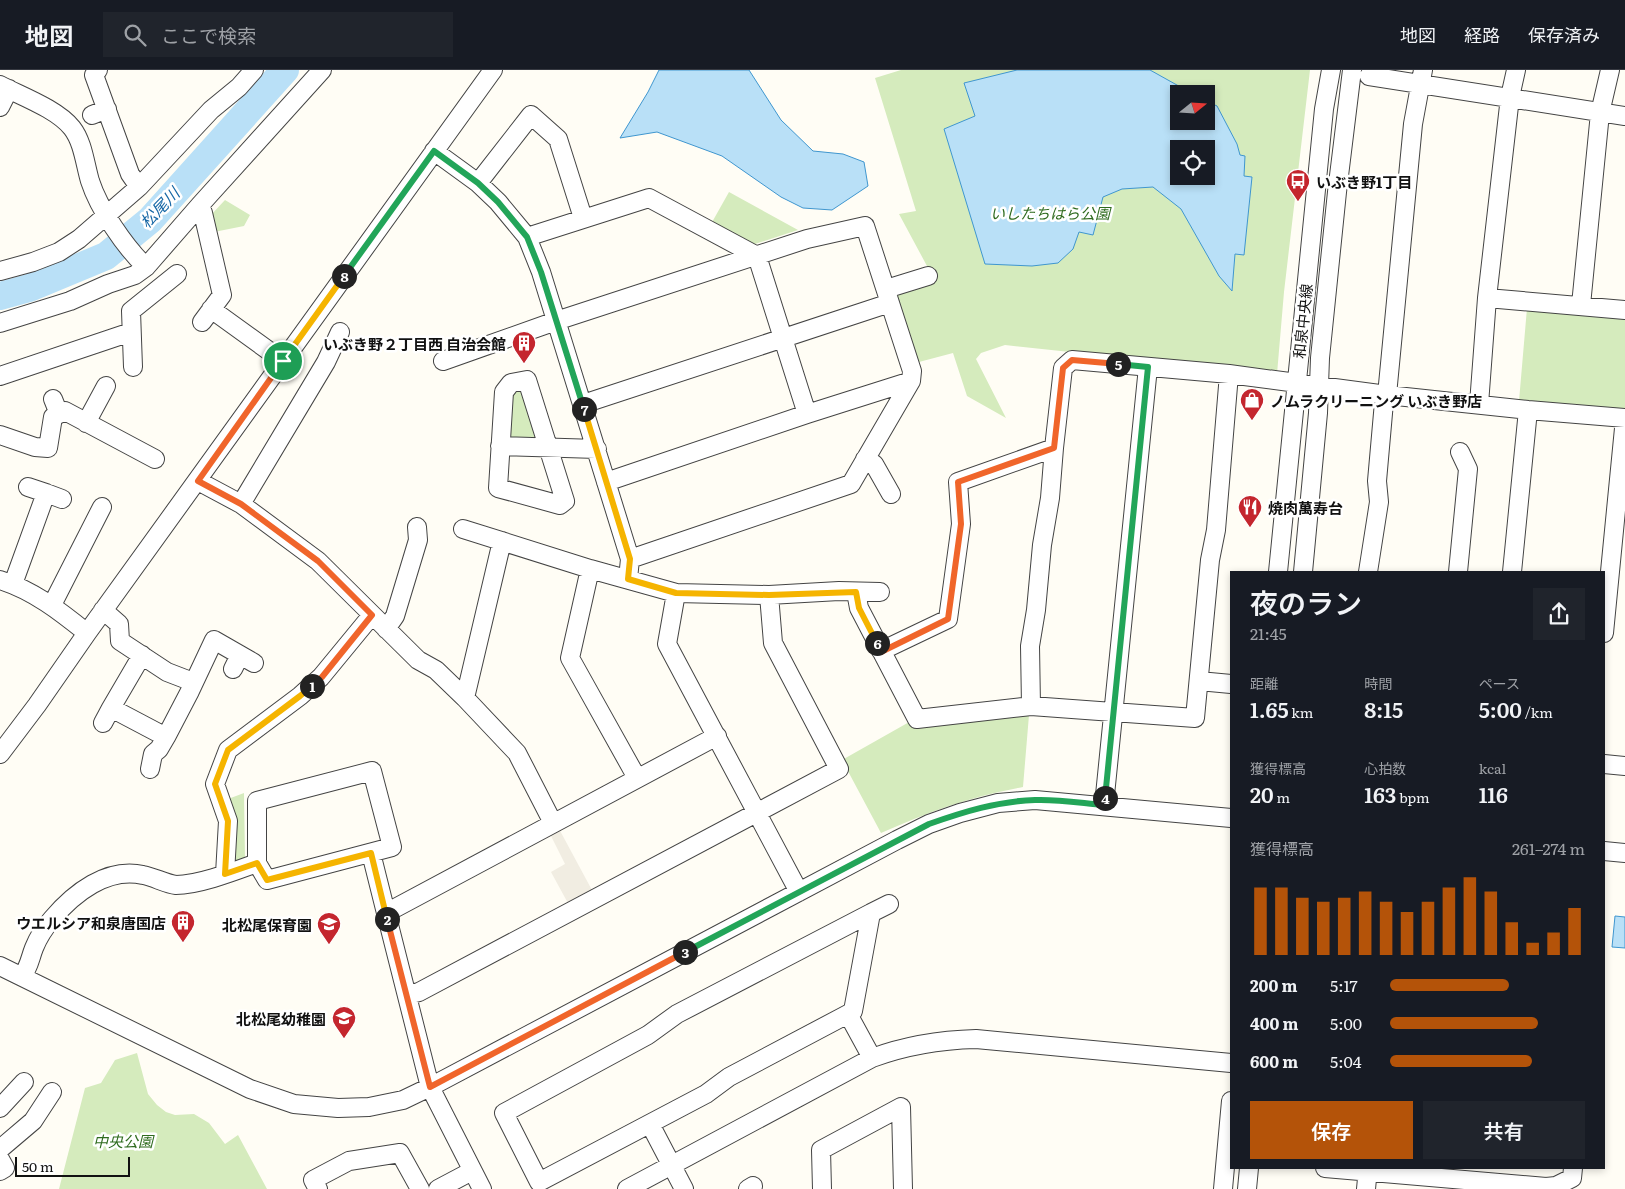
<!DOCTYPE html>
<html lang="ja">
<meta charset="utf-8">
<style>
:root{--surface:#171b24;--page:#20242c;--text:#f1f3f6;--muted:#9ea1a6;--line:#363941;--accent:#b45309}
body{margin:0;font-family:Literata,"Noto Sans JP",serif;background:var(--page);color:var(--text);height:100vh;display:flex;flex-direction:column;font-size:19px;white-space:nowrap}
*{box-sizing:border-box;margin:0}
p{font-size:16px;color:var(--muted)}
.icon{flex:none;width:28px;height:28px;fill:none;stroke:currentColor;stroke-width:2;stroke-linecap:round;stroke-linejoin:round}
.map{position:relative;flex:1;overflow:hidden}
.details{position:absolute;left:1230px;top:501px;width:375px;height:598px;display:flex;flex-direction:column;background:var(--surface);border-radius:0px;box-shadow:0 2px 8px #0003}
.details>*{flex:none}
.needle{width:32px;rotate:72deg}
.buttons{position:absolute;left:1170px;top:15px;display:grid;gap:10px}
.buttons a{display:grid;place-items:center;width:45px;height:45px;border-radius:0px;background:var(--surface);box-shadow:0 2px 8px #0003;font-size:25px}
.scale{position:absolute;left:15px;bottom:12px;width:115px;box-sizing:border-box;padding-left:5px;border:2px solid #111;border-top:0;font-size:14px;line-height:18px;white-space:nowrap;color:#111;-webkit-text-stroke:4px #fff;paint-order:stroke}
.pin{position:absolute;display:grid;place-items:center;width:42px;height:42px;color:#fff;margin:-21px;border:2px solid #fff;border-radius:50%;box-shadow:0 1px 5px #0007}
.km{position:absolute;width:25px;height:25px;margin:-12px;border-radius:50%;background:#222;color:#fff;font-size:14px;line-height:25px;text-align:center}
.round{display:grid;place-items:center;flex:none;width:52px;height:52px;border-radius:0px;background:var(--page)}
.overview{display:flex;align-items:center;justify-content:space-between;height:85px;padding:0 20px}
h1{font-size:28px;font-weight:600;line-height:38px}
.metrics{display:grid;grid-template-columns:repeat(3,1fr);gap:8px;height:85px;padding:5px 20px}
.metrics div{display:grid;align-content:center}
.metrics b{font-size:21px;font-weight:600}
.metrics small{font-size:14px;font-weight:400}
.metrics p{font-size:14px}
.chart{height:140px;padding:10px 20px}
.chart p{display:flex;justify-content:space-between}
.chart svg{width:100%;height:90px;margin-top:5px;stroke:var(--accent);stroke-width:6}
.button{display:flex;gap:10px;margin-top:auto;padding:10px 20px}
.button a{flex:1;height:58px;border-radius:0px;background:var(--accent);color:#fff;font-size:20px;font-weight:600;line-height:58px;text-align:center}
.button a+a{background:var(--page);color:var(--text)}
ul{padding:0 20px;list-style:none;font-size:16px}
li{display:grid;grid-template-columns:80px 60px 1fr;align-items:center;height:38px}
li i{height:12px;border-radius:6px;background:var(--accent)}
header{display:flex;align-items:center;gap:30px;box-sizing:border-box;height:70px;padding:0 25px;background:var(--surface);border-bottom:1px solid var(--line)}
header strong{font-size:24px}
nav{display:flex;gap:28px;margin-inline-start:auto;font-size:18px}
.search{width:350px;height:45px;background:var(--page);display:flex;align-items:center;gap:12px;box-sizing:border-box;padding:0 18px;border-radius:0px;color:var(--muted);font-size:19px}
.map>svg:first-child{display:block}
</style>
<header>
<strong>地図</strong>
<div class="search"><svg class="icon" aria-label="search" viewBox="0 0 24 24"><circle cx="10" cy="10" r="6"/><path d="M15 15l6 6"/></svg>ここで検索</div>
<nav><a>地図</a><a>経路</a><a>保存済み</a></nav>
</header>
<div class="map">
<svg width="1625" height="1119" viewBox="0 0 1625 1119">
<rect width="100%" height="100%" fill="#fffdf5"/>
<path fill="#d5ebbd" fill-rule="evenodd" d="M901,0H1310L1284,222L1277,304L1005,275L981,283L976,289L1006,348L967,326L953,283L919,292L896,224L934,209L899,144L916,141L875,8ZM1179,24H1206V51H1179ZM1179,79H1206V106H1179Z
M729,122L798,160L752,175L711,154Z
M225,130L250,145L244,156L214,162L210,146Z
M1527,238L1625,246V341L1519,331Z
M521,318L540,367C531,375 515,373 506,366L508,325Z
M1029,645L1023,717C972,726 928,742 881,763L842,690L911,651Z
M244,723L245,789L237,795L230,790L228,729Z
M137,983L148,1024L157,1035L166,1042L175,1045L194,1044L209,1053L225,1074L238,1065L267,1119H59L85,1018L101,1013L115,990Z"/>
<path fill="#f1ede2" d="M558,757L593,822L569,835L551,802L565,794L549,762Z"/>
<path fill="#b9e0f7" stroke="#3f96cf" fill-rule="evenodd" d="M659,0H749L781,50L813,81L843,84L864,92L868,116L832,140L803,138L781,127L722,86L657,62L620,68L648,22Z
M1017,0H1150L1193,24H1179V51H1206V31L1217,36L1237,74L1240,85L1245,86L1244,106L1252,107L1244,185L1235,184L1232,221L1219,206L1181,139L1153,117L1122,119L1103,127L1093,165L1079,162L1073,179L1058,193L1032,196L985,194L944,59L975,46L964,13ZM1179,79H1206V106H1179Z
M1615,846L1625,847V878L1612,877Z"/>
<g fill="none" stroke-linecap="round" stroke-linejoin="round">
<path stroke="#b9e0f7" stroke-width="28" d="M0,226L29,218L106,186L150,150L285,0"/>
<g stroke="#444" stroke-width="20">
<path id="minor" d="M98,0L94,5L130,104L139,117
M1369,6L1625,46
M0,15C21,26 57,39 72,58C83,72 85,94 90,111C99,139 125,177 146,197
M0,37L9,19
M92,45L107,39
M434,81L478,113L498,132L527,167L541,202L630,489L628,509
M478,113L531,45L558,69L583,148
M200,135L203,143L222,225L202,252
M527,167L649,128L757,186L807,344
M0,201L33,192L59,182L79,169L139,117L211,40L239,17L254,0
M886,219L928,206
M1487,228L1625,240
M1581,235L1600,43L1610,0
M211,239L283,291
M0,253L70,231L108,214L135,205L146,197L200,135L322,0
M443,291L556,251L807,169L865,156L912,301L911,311L851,414L630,489
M133,297L131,241L177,204
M0,306L131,262
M527,310L565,431L560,435L498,418L504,322L511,313Z
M53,329L59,344
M583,334L890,233
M1479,334L1487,228L1510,27L1516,0
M86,353L106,316
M0,365L35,377L48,378L53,347L65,341L155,389
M500,376L597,379
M865,389L874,394L891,424
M198,411L241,434L318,491L418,590L436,600L465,628L517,683L553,753
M606,412L807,344L911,311
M46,423L62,429
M241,434L326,292L340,262
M463,459L590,499L676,523L769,525L839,521L880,522
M590,499L570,588L637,708
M1278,502L1324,39L1331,0
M1303,502L1318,343L1320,288L1337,122L1352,0
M1368,502L1379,432L1377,411L1384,332L1387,325L1413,54L1423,0
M1458,502L1468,399L1460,382
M1512,502L1528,340
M0,510C33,520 61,542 87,563
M13,514L46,423L28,417
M856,522L859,538L917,649L1031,636L1195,648L1210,490L1216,460L1229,304
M676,523L667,574L799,822
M52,535L102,437
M103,540L119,554L120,571L167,602L193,612
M386,559L395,546L418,470L417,457
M1604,563L1625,348
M881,581L948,549L961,454L958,412L1054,378
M142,585L111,638L166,667
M233,599L240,585
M1199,611L1231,614
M465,628L502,471
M1031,636L1030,576L1036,540L1042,475L1050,428L1054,378L1063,298L1072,290L1229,304L1387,325L1528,340L1625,348
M103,653L111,638
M0,684L37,635L87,563L493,0
M1604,694L1625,696
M150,699L153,684L159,679L166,667L190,621L214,570L254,593
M372,701L392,777L267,810L257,793V731Z
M1104,735L1148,297
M1604,781L1625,783
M371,783L386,843
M225,804L228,751L215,714L228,680L300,626L321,607L372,545
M871,843L889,834
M0,896L250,1019L294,1034L338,1038L369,1037L403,1030L430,1017L897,770L929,754L960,743L998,733L1035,730L1231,748
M22,906C29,898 30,888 34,878C38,868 45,857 52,849C74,823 107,797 143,805C154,807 166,814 176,815C199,815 235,801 257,793
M407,925L419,922L839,699L773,573L769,525
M848,944L853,941L871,843L677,944L648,965L504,1043L539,1112L706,1024L729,1007L848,944L872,988
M0,1038L24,1012
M650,1054L684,1119
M0,1079L33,1051L52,1022
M0,1089L5,1098L0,1101
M1325,1098L1546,1117L1556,1116L1572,1108L1573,1098
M318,1119L313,1110L349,1091L400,1083L420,1119
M438,1119L472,1101
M482,1119L430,1017L386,843L717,666
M627,1119L872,988C907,975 939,970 976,969L1231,993
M748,1119L753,1116
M822,1119L821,1080L901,1037L903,1119
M1223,1119L1231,1031
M1247,1119L1249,1098
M1366,1119L1368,1098"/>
</g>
<use href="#minor" stroke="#fff" stroke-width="18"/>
</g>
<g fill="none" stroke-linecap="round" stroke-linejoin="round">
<g stroke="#fff" stroke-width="10">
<path id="split-1" d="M283,291L198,411L241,434L318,491L372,545L322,607L312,616"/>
</g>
<g stroke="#fff" stroke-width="10">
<path id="split-2" d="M312,616L300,626L228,680L215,714L228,751L225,804L257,793L267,810L371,783L387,849"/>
</g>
<g stroke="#fff" stroke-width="10">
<path id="split-3" d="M387,849L430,1017L685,882"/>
</g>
<g stroke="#fff" stroke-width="10">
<path id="split-4" d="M685,882L929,754C963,742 998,731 1035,730C1057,729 1081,733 1104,735L1105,728"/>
</g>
<g stroke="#fff" stroke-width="10">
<path id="split-5" d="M1105,728L1148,297L1118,294"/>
</g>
<g stroke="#fff" stroke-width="10">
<path id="split-6" d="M877,573L881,582L948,549L961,454L958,412L1054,378L1063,298L1072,290L1118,294"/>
</g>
<g stroke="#fff" stroke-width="10">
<path id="split-7" d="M584,339L630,489L628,509L676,523L769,525L856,522L859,538L877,573"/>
</g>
<g stroke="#fff" stroke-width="10">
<path id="split-8" d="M344,206L434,81L478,113L498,132L527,167L541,202L584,339"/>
</g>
<g stroke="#fff" stroke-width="10">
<path id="split-9" d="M283,291L344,206"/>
</g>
<use href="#split-1" stroke="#f0652b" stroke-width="6"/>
<use href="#split-2" stroke="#f5b400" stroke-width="6"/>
<use href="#split-3" stroke="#f0652b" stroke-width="6"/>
<use href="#split-4" stroke="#22a559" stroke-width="6"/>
<use href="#split-5" stroke="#22a559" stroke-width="6"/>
<use href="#split-6" stroke="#f0652b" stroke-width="6"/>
<use href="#split-7" stroke="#f5b400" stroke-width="6"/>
<use href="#split-8" stroke="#22a559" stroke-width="6"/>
<use href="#split-9" stroke="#f5b400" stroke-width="6"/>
</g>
<defs>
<g id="bus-pin" transform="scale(1.25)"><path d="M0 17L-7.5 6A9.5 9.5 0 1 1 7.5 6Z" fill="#c4262e" stroke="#fff"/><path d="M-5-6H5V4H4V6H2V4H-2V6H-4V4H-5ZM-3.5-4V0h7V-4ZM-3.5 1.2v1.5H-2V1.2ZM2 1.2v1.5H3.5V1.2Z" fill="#fff"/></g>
<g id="building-pin" transform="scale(1.25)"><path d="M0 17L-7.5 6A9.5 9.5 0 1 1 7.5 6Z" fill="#c4262e" stroke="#fff"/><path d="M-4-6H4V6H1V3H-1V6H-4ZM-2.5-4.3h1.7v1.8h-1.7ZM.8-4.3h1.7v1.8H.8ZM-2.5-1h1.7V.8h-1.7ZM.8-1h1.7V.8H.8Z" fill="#fff"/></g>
<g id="shop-pin" transform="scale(1.25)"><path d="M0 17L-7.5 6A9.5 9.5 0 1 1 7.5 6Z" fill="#c4262e" stroke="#fff"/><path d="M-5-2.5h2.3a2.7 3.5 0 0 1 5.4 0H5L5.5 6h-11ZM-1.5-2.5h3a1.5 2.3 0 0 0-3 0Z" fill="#fff"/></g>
<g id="restaurant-pin" transform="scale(1.25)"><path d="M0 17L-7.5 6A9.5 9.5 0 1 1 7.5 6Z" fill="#c4262e" stroke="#fff"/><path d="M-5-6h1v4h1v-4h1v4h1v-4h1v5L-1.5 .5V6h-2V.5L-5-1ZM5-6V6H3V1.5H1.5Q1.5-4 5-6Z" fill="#fff"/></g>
<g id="school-pin" transform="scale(1.25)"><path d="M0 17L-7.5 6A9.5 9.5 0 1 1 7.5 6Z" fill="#c4262e" stroke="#fff"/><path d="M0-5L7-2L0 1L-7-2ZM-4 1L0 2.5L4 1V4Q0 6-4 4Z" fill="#fff"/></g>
</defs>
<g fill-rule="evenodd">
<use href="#bus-pin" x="1298" y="111"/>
<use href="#building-pin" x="524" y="273"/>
<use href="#shop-pin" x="1252" y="330"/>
<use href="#restaurant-pin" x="1250" y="437"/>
<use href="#building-pin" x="183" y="852"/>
<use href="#school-pin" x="329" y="854"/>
<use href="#school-pin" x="344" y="948"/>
</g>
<g text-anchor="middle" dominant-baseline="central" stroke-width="5" stroke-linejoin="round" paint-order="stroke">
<g font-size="15" font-weight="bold" fill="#111" stroke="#fff" text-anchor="end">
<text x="1316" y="111" text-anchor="start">いぶき野1丁目</text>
<text x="506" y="273">いぶき野２丁目西 自治会館</text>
<text x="1270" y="330" text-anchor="start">ノムラクリーニング いぶき野店</text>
<text x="1268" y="437" text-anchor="start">焼肉萬寿台</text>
<text x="166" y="852">ウエルシア和泉唐国店</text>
<text x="312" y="854">北松尾保育園</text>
<text x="326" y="948">北松尾幼稚園</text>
</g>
<g font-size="15" font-style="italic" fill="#2f6b1f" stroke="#fff">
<text x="1050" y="142">いしたちはら公園</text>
<text x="123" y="1070">中央公園</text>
</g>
<g font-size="15" fill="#111" stroke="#fff">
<text transform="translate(1302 251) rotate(-84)">和泉中央線</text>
</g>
<g font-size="16" font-style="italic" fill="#1768a6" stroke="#fff">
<text transform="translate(159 137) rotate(-46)">松尾川</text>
</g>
</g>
</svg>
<div class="buttons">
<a><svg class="needle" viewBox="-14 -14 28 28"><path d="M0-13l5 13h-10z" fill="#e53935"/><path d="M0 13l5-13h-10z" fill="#9ea1a6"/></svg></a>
<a><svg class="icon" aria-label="locate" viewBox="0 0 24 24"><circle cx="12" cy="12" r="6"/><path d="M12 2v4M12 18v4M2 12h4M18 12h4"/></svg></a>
</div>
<div class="scale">50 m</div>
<div class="pin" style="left:283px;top:291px;background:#1e9e55"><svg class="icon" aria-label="arrive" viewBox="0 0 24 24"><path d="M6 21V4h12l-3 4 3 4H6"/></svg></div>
<b class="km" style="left:312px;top:616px">1</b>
<b class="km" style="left:387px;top:849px">2</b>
<b class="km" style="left:685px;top:882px">3</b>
<b class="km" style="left:1105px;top:728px">4</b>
<b class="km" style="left:1118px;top:294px">5</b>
<b class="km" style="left:877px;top:573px">6</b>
<b class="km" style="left:584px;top:339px">7</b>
<b class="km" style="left:344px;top:206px">8</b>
<section class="details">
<div class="overview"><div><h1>夜のラン</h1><p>21:45</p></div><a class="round"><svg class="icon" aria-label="share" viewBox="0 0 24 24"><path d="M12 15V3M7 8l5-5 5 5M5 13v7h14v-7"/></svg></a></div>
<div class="metrics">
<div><p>距離</p><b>1.65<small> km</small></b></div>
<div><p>時間</p><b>8:15</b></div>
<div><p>ペース</p><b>5:00<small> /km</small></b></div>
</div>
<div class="metrics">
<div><p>獲得標高</p><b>20<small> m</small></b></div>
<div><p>心拍数</p><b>163<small> bpm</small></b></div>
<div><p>kcal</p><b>116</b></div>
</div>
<div class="chart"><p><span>獲得標高</span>261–274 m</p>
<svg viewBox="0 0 160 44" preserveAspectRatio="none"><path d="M5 44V11M15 44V11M25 44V16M35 44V18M45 44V16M55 44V13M65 44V18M75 44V23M85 44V18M95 44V11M105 44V6M115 44V13M125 44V28M135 44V38M145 44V33M155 44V21"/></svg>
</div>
<ul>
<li><b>200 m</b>5:17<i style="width:61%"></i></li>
<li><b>400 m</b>5:00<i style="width:76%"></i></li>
<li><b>600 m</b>5:04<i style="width:73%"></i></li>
</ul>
<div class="button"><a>保存</a><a>共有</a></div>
</section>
</div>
